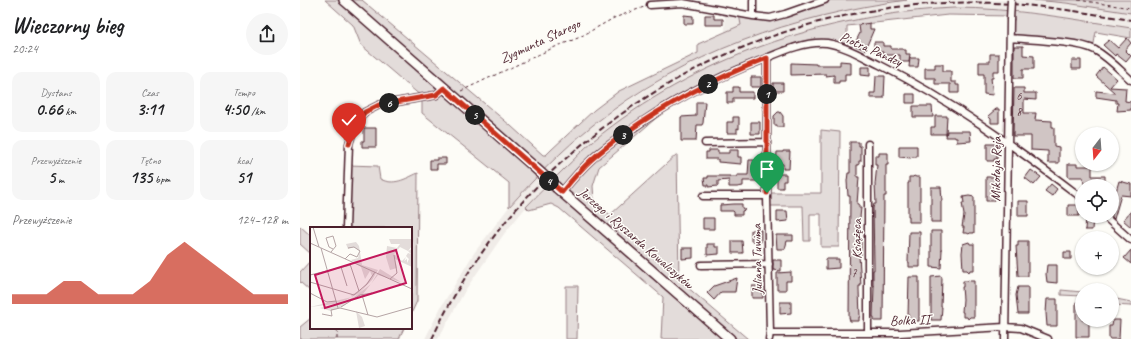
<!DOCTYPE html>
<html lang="pl">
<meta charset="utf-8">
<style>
:root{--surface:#fff;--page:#f6f6f6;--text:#202124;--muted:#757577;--accent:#c8321e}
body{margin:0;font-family:Caveat,sans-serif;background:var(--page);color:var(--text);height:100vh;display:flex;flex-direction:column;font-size:15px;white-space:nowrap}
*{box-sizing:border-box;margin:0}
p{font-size:13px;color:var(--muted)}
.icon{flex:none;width:22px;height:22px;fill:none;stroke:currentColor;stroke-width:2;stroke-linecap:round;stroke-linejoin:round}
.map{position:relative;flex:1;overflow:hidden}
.panel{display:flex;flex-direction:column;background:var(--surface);width:300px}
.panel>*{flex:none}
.needle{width:26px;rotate:197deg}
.fabs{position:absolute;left:775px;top:127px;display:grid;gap:8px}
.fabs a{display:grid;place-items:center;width:44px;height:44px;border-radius:50%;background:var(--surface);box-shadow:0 1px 3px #0004;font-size:20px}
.pin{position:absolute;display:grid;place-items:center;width:34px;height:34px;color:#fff;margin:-41px -17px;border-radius:50% 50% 50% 0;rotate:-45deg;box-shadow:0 0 4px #0007}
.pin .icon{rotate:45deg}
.km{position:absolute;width:20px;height:20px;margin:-10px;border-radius:50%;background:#222;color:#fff;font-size:11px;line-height:20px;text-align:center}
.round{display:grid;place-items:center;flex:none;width:42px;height:42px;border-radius:21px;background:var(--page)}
.headline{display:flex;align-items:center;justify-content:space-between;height:68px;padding:0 12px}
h1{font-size:22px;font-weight:700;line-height:30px}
.stats{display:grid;grid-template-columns:repeat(3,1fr);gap:6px;height:68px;padding:4px 12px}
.stats div{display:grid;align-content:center;border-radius:10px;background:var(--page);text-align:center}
.stats b{font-size:17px;font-weight:700}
.stats small{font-size:11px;font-weight:400}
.stats p{font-size:11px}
.chart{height:112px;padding:8px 12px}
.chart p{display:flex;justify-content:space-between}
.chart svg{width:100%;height:72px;margin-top:4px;fill:var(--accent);opacity:.7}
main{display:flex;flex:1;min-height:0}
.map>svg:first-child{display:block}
</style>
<main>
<section class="panel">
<div class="headline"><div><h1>Wieczorny bieg</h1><p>20:24</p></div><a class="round"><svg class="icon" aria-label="share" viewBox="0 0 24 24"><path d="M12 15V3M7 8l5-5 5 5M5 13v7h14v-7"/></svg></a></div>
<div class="stats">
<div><p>Dystans</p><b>0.66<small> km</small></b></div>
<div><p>Czas</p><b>3:11</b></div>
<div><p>Tempo</p><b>4:50<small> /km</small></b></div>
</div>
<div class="stats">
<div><p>Przewyższenie</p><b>5<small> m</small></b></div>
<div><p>Tętno</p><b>135<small> bpm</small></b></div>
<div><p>kcal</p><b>51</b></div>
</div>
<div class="chart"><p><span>Przewyższenie</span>124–128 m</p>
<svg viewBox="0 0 160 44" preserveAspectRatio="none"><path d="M0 44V38L10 38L20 38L30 30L40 30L50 38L60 38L70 38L80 30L90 14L100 6L110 14L120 22L130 30L140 38L150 38L160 38V44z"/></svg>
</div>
</section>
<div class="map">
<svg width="831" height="339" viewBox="0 0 831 339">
<rect width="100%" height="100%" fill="#fdfcf7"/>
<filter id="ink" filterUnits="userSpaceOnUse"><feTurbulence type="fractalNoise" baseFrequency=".025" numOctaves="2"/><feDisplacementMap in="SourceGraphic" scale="8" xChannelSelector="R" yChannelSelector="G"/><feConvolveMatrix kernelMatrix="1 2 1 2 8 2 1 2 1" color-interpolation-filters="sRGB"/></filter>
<g filter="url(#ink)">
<path fill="#f0ece8" d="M607,0H734L766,3L831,13V28L736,13L694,9H638L596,14L552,21L520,28L470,43L417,65L362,93L337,109L293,141L277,156L232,200L204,234L166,289L138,339H125L141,307L174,253L209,207L255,158L293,125L318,107L369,75L396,60L453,36L517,16L558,8Z
M425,11L439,14L441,25L425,32Z"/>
<path fill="#e3dcda" stroke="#967e82" d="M25,0H62L211,126L243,155H246L251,150L294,110L319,91L398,53V44L441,25L439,14L463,18L525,0H607C493,15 384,53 293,125C262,150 235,178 209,207V183L122,113V97L61,45L53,25Z
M734,0H831V13L766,3Z
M654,8C714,8 772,19 831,28V38L796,32L793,49L710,38V16L648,15L547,26V49L525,43L480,53L376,101L299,167L293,186L294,200L310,215L377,154L379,280L448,339H437L277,199L276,204L430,339H361L363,297L259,208L251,204L229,210L226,207C239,193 252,181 265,168C275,159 283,149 293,141C394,58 525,14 654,8Z
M521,130L540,132L539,247H521V214H510V241H504L503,206H467V193H521Z
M48,165L78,166L80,179C94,186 105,179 118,173L117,301L111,314V228H46Z
M0,226L11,236V254L0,244Z
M11,260V292L0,282V272Z
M266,286H278L277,339H266Z
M761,290L782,292V296L761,295Z
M812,298L831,302V306L812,305Z
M11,318V328H104L99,339H0V327Z"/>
<path fill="#d0c5c4" stroke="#4a1f2b" d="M384,15L393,16V24H384Z
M405,15H414V19H423V25H405Z
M570,23V29H574L565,50L554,45L560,33L559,25Z
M827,38L831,43L825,50L831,56L826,62L816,54L815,56L803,45L809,40L818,48Z
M574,42H583V46H591V49H603V50H606V54H610L609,62H600V55H583V52L574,51Z
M714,46H723V55L734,56V69H723V78H714Z
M690,54H699V71H693V78H691L693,95L684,94V74H679V62H690Z
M610,58H619L618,67H609Z
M772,60H781V69H772Z
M540,61L551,62V74H545V81H539V83H534V75L526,76V74L491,75V63L516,64V65H540Z
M635,64H643V71H651V82H656V85H659V93H650V84H635V78H625V68H635Z
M561,67H570V76L561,75Z
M803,67L817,79L810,87L826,88L825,101L831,102V110L817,111L818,103H816V100L796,97V91L815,93L796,76Z
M576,76H585L584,98H570V93H575Z
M451,77H461V87H451Z
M473,83H483V91H473Z
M433,87H439V92H453V98H433V103H427V92H433Z
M714,88H724V93H736V100L724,99V113H736L735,120L752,121V127H754V146L759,147V163H748V151L731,150V136H713Z
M606,94H615V103H606Z
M396,102H405L403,123L402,125H397L396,141H381V117L396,116Z
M613,106H632L633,117H613Z
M696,109H699V123H691V119L688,116Z
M478,112H480L483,116V127H477V125H474V116Z
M635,116H647L646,134H631V127H635Z
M433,117H439V129L437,128V133H427V122H433Z
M451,122H460V134H451Z
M64,128H76V147H62V141H64Z
M647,131H670L671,141L657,142V138H655V137H646Z
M550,142H559V146H561V161H559V165H557V177H559L557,204H559V208H561L559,227V239H561V255H559L561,286H559V290L560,317H559V321H550L549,317L550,196H548L547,181L548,173H550Z
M687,144H697V159H694V161H687Z
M599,146H617V157H612L611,158L599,157Z
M409,150H418V153H429V150H438V157H441V164L418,162V159H406V152H409Z
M483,151H490L489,169H483V164L476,163L477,152H483Z
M579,153H588V165H586V196H584L583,321H574V317H573L574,286H573V270H574V266L573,208L574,204H576L575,184L577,165H575V156H579Z
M137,158H146V164H137V169H130V160H137Z
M449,160H454V166H461V181H443V186L437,187H429V180L418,181V186L408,187V185H405L404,178H408V176H430V177H437V175H448Z
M768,164H777V166H792V176H805V186H796V184H784L783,177H768Z
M731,170L741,177L734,185L725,178Z
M477,174H486V181H483V188H477Z
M614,176L616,177H620V222H609V216H608V183H609V177H613Z
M686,177H695L696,192H695V201H686Z
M819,181L831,184V196L821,195L814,219L812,217V205Z
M751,184L757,189L752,196L745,191Z
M631,187H641L642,201H641V222H631Z
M669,196L674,197V233H670L669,234L667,233H663L664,227H662L664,215L662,203H664L663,197Z
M718,201H728V216H718Z
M434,204H442V208L445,210L442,211V215H434V212L433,211H420V205Z
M768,205H779V216H768Z
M477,211H487L488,221L477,222Z
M831,211V227L823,220Z
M786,216H793L792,230H785Z
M403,218H414V229H403Z
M451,230H461V242L451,241Z
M631,231H641V250H642L641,268L631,267Z
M609,232H620V267H609V262H608Z
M476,235H493V241H487L485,249H477Z
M432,241H442L443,253H432Z
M718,241H728V276H718L716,246H718Z
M669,242L670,244H674V270H670L669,272L667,270H663L662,253L663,244Z
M407,244H415V247H419V254L407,255Z
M382,248H393V258L382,259Z
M831,250V264L824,258Z
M764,252H771V259H764Z
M526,259H539V268L526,269Z
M473,260H481V271L473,270Z
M747,265H757V283L747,282L746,274Z
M491,272V281H486V290H477V273Z
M641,276L642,278L641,307H642L641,320H631V277Z
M609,277H619V321H616L614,323L613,321H609V316H608Z
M437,278L435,292H421L414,300L407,293L414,286Z
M669,280L670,281H674V317H670L668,319L667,317H663V312H662L663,299L662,287H663V281H667Z
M452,286H462L463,298H452Z
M718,287H728V314H718L716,295Z
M747,299H757V326H747L746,313Z
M480,302H491V313L480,314Z
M776,302H782V320H789V337H776Z
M813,320H820L819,339H809V326H812Z"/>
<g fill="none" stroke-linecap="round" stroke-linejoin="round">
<g stroke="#4a1f2b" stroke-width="9">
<path id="street" d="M453,0V16
M350,5L383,3L453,16L470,18L485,14L525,0
M710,38C731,40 778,41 795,50C809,58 820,70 831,80
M467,58V196L470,333L469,339
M405,143L467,142
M262,192C271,181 280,170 291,160C301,150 313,142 325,134C367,103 413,79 462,60C481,52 505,41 527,43C546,46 563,57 580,65C652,101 718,149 782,198
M403,196H467
M804,216L831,240
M46,228L49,144L55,124L65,112L79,105L136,95L144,88
M401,265L469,264
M470,333H600L705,327L721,328L748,339
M568,333V144
M705,339L710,20"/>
</g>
<g stroke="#4a1f2b" stroke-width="12">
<path id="secondary" d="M44,0L232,165
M257,188L430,339"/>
</g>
<path stroke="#4a1f2b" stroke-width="1" stroke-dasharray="3 3" stroke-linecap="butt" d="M778,0L831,8
M161,91L255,47L278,38L314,18L344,7
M37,339V328"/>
<use href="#street" stroke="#fdfcf7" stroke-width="6"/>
<use href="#secondary" stroke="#fdfcf7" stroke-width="9"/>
<path stroke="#4a1f2b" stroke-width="2" stroke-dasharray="6 3" stroke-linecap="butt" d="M132,339C223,141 432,10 648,3C710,0 770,10 831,20"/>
<g stroke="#4a1f2b" stroke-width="9" stroke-linecap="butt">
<path id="street-bridge" d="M710,20L711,0"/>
</g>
<g stroke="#4a1f2b" stroke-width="12" stroke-linecap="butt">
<path id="secondary-bridge" d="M232,165L257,188"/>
</g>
<use href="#street-bridge" stroke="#fdfcf7" stroke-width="6"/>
<use href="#secondary-bridge" stroke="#fdfcf7" stroke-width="9"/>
</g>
</g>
<g fill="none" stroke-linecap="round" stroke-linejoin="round" filter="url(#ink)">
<g stroke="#fff" stroke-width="8">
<path id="route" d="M49,144L55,124L65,112L79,105L136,95L144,88L262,192C271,181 280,170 291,160C301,151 313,142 324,134C369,102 416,78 467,58V193"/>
</g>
<use href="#route" stroke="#c8321e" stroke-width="5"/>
</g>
<g text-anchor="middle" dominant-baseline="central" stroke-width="3" stroke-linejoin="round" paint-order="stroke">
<g font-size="12" fill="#6c4851">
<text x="719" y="96">6</text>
<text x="719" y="112">8</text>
<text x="554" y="273">7</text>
</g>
<g font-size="14" fill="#4a1f2b" stroke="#fdfcf7">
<text transform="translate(240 41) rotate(-25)">Zygmunta Starego</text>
<text transform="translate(571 49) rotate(24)">Piotra Pandzy</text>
<text transform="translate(696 169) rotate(-89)">Mikołaja Reja</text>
<text transform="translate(336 238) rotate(41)">Jerzego i Ryszarda Kowalczyków</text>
<text transform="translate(556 239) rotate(-90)">Książęca</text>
<text transform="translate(457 259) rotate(-91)">Juliana Tuwima</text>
<text transform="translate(610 320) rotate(-2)">Bolka II</text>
</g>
</g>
<g transform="translate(10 227)">
<rect width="102" height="102" fill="#fdfcf7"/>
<path d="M79,12H102V19L98,24L90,20L84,27L92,34L96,30L94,34L97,32V36L99,32L96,29L98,26L101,27L98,24L102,22V40L85,32L87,41L80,43L76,30L77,19L87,21L90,17H81ZM46,15L49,19L52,38L68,43L62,53L49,66L36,73L24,77L0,80L42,70L41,68L52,62L62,49L60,44L55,52L51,40L41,33L48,31L50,24L44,20L38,22L36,17ZM70,42L91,55L68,48L53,67L30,81L21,84L10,81L0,83L29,77L44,70L61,57ZM46,84L52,90L55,99L49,101Z" fill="#e3dcda"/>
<path fill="none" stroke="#b5a4a5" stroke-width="1" d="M3,0L9,20M0,16L102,62M11,21L28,81M21,25L26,19L23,9L16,11L19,20L23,22M35,32L40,27L47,30L50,24L44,20L38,21M40,37L49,64M31,40L37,59M0,48L41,38M80,52L87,46L84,28M0,55L44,68L57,57L65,45M0,66L17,75L26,74M52,68L58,88M31,80L50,68L62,66M12,87L22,89L21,83L30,81L67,90L102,80"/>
<path fill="#c2185b" fill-opacity="0.15" stroke="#c2185b" stroke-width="2" d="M86,23L96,56L15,81L5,48Z"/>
<rect width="102" height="102" fill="none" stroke="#4a1f2b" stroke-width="2"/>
</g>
</svg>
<div class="fabs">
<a><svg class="needle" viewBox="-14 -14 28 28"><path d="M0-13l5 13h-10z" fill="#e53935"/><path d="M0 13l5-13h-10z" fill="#757577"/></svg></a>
<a><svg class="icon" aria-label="locate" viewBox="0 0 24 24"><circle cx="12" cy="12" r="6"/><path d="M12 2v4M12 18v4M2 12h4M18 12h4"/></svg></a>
<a>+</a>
<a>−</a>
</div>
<div class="pin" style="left:467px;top:193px;background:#1e9e55"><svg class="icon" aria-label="arrive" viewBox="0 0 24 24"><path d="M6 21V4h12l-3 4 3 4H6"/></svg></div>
<div class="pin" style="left:49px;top:144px;background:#d93025"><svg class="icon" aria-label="check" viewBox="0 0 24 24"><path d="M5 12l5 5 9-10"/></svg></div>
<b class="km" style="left:467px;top:94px">1</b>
<b class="km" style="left:408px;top:84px">2</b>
<b class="km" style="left:323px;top:135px">3</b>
<b class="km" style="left:249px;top:181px">4</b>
<b class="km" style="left:175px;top:115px">5</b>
<b class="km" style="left:89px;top:103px">6</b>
</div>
</main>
